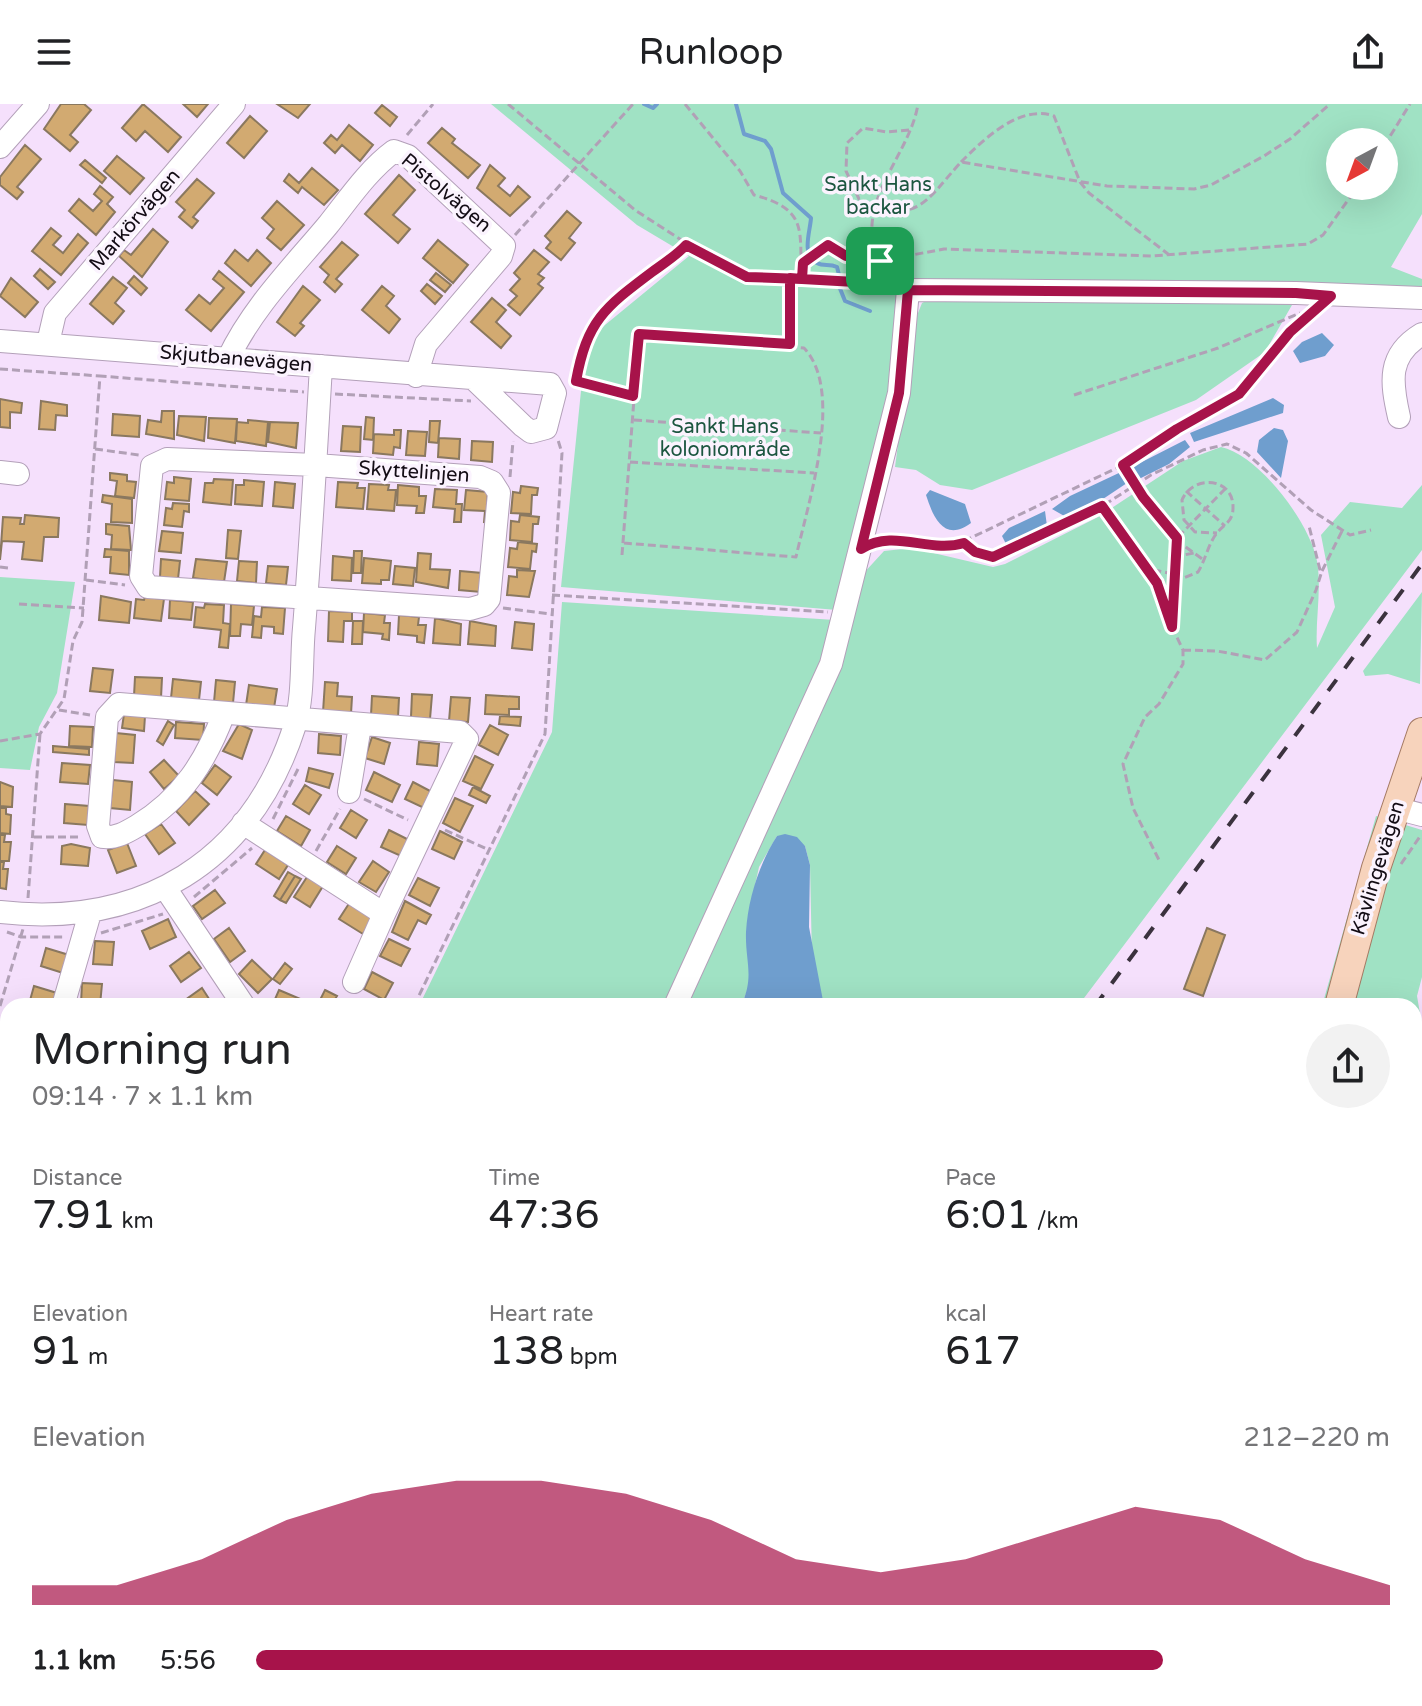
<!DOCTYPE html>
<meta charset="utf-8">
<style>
:root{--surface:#fff;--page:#f2f2f2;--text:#202124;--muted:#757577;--accent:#a7134a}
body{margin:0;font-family:"Varela Round",sans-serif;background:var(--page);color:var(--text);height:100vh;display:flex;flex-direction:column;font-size:30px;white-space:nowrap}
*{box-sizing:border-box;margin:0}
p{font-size:26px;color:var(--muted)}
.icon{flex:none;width:44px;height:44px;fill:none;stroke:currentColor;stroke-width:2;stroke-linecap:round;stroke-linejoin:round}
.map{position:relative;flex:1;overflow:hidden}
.panel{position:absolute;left:0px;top:894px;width:1422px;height:708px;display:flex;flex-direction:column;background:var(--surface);border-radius:24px 24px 0 0;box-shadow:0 8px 32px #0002}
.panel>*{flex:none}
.needle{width:52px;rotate:221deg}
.buttons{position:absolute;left:1326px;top:24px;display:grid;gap:16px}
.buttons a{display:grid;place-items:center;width:72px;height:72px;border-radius:50%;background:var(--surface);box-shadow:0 8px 32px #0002;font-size:40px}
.pin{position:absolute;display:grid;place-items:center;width:68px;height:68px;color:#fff;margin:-34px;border-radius:16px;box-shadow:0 4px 12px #0006}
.round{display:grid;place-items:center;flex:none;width:84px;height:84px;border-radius:42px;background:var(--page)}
.head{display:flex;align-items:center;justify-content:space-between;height:136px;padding:0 32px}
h1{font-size:44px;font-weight:600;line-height:60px}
.stats{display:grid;grid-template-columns:repeat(3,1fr);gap:12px;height:136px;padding:8px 32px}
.stats div{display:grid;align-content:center}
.stats b{font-size:40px;font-weight:600}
.stats small{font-size:22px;font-weight:400}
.stats p{font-size:22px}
.chart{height:224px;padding:16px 32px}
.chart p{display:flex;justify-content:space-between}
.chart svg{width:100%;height:144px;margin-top:8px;fill:var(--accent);opacity:.7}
ul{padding:0 32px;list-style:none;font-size:26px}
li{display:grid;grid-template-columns:128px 96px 1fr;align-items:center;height:60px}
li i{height:20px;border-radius:10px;background:var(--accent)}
header{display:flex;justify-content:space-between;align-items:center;height:104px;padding:0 32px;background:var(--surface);font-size:36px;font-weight:600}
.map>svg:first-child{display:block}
</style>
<header><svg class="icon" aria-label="menu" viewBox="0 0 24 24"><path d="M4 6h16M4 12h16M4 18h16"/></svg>Runloop<svg class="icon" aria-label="share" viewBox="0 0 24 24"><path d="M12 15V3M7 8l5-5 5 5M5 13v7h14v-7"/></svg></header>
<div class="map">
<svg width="1422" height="1602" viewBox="0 0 1422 1602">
<rect width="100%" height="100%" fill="#f5e0fc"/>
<path fill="#a0e2c4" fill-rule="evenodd" d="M491,0H1422V110L1391,163L1422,175V188L893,187L901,198L891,290L837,506L561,483L581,287L594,230L689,152L637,121ZM1340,38H1384V82H1340Z
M932,194L1277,198L1292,201L1265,248L1196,296L972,386L940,381L916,366L895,363L914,219L922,199Z
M1221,343C1259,351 1310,419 1317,457C1322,486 1315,516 1317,544L1335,503L1321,431L1350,398L1402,404L1422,381V446L1078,902H824L812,856L810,761L805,742L777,732L759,763L749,809L751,877L741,902H683L862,471L884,447L912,444L993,463L1005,460L1098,413L1183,357Z
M0,473L75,478L57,589L39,623L30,666L0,664Z
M1422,488L1420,580L1388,570L1365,572L1363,567Z
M562,498L835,516L833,527L669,902H419L552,628Z
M1376,712L1422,726V873L1417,892L1422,921V1159L1414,1199V902H1322Z
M17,1594H231L241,1602H36Z
M977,1594H1169L1167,1602H991Z
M1175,1594H1338L1336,1602H1174Z"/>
<path fill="#6f9ece" d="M1322,229L1334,241L1325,252L1300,259L1293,247L1302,238Z
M1273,294L1284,301L1283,309L1194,338L1190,329Z
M1274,324L1283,326L1288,337L1281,374L1257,348L1259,336Z
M1185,336L1190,343L1169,360L1139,375L1131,371L1134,362Z
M1121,368L1127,379L1091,403L1066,413L1052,405L1070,392Z
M930,386L965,400L971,419C944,439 933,413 926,391Z
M1045,407L1047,422L1006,440L1002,432L1009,424Z
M785,730L797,733L805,742L810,761L809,823L824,902H741C755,872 745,858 746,828C748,795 759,760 777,732Z"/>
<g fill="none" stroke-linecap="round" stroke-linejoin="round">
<path stroke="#6f9ece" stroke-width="4" d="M644,0L653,4L657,0
M736,0L744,30L765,37L771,45L783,89L811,114C810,129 801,150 817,159C824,163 829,159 837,163L839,171
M839,182L845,197L870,207
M0,1049L8,1045
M803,1602L804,1594"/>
</g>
<path fill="#d2aa71" stroke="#8a785f" stroke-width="2" d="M61,0H84L91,6L70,31L78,38L70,47L44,25Z
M143,0L181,33L168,48L145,27L136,37L122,24Z
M183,0H208L197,13Z
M277,0H310L298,14Z
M382,1L397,13L390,22L375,9Z
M250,12L267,27L244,54L227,39Z
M349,21L373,41L360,57L342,41L335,49L324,39L331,31L337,36Z
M442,24L455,35L452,39L480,61L468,74L428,39Z
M25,41L41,55L17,83L23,88L17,95L0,81V73Z
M117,52L144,74L130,90L104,67Z
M85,56L106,74L102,79L80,61Z
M490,61L505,74L498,82L510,92L518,82L530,93L510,112L477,84Z
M312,64L338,86L324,101L302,83L298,89L284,77L289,70L299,79Z
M399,71L415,86L393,111L410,125L398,139L365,110Z
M197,75L214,89L193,113L198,117L192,124L179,113L185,106L176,98Z
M100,82L113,93L107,100L115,108L96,131L69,107L79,95L93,107L102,97L94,90Z
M277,97L304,121L281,146L267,134L274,125L262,114Z
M567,107L581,119L569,134L575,139L561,156L546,144L551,138L545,132Z
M51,124L61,132L53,141L63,149L78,130L88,139L61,171L32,147Z
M153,125L168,138L142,173L119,152L124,146L131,151Z
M438,136L468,161L453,179L423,154Z
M342,138L358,151L336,175L342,180L335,188L324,178L329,171L320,163Z
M235,146L248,157L257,146L271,159L251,182L225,159Z
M534,146L549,158L538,170L544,174L538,180L543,184L520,211L508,201L517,192L510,186L520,175L514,169Z
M40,165L55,178L48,185L34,172Z
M219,167L244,188L211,227L186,206L199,191L210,200L224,184L213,175Z
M436,169L451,181L445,188L430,176Z
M134,172L147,184L141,191L128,179Z
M113,173L127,184L115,199L124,207L113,220L90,200Z
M11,174L38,198L25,213L0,192Z
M427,180L442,192L435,200L421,187Z
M303,182L320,196L300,219L304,222L295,232L277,218Z
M382,182L394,192L386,202L400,215L389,229L362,206Z
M492,194L506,206L496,218L511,232L501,244L471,218Z
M0,295L22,299L21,309L10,308V324L0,323Z
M41,297L67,301V312L56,311L55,326L39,325Z
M162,307H174V335L146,330L148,316L161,318Z
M113,310L140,312L139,333L112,331Z
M179,312L206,313L204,337L177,331Z
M366,313L374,314L373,336L364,335Z
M209,314L237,315L235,339L208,334Z
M248,316L268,318L266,342L236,337L237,318L248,319Z
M430,317H440L438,339L429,338Z
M270,318L298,319L296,344L268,338Z
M343,322L361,323L360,348L341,347Z
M394,326H401L400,344L394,343L393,351L373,349L374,330L394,331Z
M408,327L427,328L425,352L406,351Z
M439,334L460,335L459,355L438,353Z
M472,337L493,338L492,358L471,356Z
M110,369L127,371V377L136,378L134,394L115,392L117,377L110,376Z
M174,373L191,375L189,397L165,395L167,378L174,379Z
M214,375L233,376L231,401L203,398L205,379H213Z
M244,376L264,378L262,402L235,400L236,381H244Z
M275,378L295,380L293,404L273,402Z
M338,378L358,379L357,384H365L363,405L336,403Z
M369,380L389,381L388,386H396L394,407L367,405Z
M398,381L419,383V392H426L424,409H416L417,402L397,401Z
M521,382L538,384L537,391H532L531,410L511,409L513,388L520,389Z
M435,385L457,386L456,400H462L461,418H454L455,405L433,403Z
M466,386L488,388L487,400H495L493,419L484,418L485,407L464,406Z
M103,391L132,395V419L111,418L112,400L102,398Z
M173,399L189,400V408L184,407L182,423L164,421L166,404L172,405Z
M25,411L59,414L58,433H44L42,457L22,455L24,438L2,437L0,456L3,413L21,414L20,420H24Z
M520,411L539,413L538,420H533L532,438L510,436L511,417L519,418Z
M106,420L129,422L131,446L111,445L112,431L106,430Z
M228,426L241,427L238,455L226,454Z
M162,427L183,429L181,449L159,447Z
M518,438L537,440L536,448L532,447L530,465L508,463L510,444L517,445Z
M105,445L129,447V471L110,469L111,453H104Z
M354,447H362L361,469H353Z
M418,449L431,450L430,465L450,466L448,484L416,478Z
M333,452L352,454L351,477L332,476Z
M364,454L391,457L389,476H381V480L362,479Z
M161,455L180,457L178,475L160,473Z
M196,455L227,458L224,478L193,474Z
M239,457L257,458L256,479L237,477Z
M268,462L288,463L286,481L266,479Z
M395,462L415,464L413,482L393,480Z
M517,466L535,467L529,493L507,491L509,472L517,473Z
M460,467L482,469L481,488L459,486Z
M101,492L131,498L129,519L99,516Z
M145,493L164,495L161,517L134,514L136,495L144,496Z
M170,496L193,498L191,516L169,514Z
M205,500L224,501L223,519L230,520L228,544L219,543L221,526L194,523L196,503L204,504Z
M231,500L254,502L252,521L241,520L240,532H230Z
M262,503L285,504L283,530L274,529V523L262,522L261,534L252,533L254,512L261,513Z
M329,507L352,508V517H344L343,538L328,537Z
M364,509L385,511L384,519H390L389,536L382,535L383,530L363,528Z
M399,511L419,513L418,521H426L424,539L417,538V532L398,530Z
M435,514L461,520L460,541L433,539Z
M353,517H363L362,540H352Z
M470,517L496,522L495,542L468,540Z
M515,518L534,520L532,546L512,544Z
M93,564L113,566L110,589L90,587Z
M135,573L162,574L161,594L134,592Z
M173,575L201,578L199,596L171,594Z
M216,576L235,578L233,599L214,598Z
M325,578L338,579L337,592L352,593L351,610L323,608Z
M249,581L277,585L274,604L246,601Z
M412,590L432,591L430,615L411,613Z
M486,591L519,593V605H509V611L485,610Z
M372,592L399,594L398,613L371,611Z
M451,593L470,594L468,618L449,617Z
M124,610L145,612L144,627L122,624Z
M500,612L521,613L520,622L499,620Z
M168,617L174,621L163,641L157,637Z
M176,618L204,620L203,636L175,634Z
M239,620L252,626L242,655L223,647Z
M490,621L508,631L498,651L479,641Z
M70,622L93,623L92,643L69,642Z
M116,629L135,631L133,659L114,658Z
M319,630L341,632L340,651L318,649Z
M372,633L390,639L384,660L365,654Z
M419,638L439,640L437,662L417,660Z
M53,642L89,645V651L53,648Z
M475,652L493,661L481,685L463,677Z
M164,656L179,672L164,685L150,668Z
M62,659L90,661L88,680L60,678Z
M215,661L231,673L217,691L202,679Z
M309,664L333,670L329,684L306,677Z
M374,668L400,681L392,698L366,686Z
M113,676L132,678L130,706L110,704Z
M0,678L13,683L12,703L0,702Z
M413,678L432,688L424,704L405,695Z
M305,681L321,691L309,710L293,700Z
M473,683L490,692L486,699L469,691Z
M195,687L209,700L189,721L176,707Z
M455,694L473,702L460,728L443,719Z
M65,700L89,702L88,721L64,719Z
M0,704H6V710L11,711L10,730L0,729Z
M351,706L367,716L356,734L340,724Z
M286,712L310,726L301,742L277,727Z
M161,720L175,739L159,750L145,730Z
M389,726L409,736L401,752L381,743Z
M440,727L462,738L454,755L432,745Z
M0,731H5L4,738H11L9,757H0Z
M127,739L136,762L117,769L108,746Z
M71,740L90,744L88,762L61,760L62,742Z
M337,742L356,754L346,770L327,758Z
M265,746L288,761L279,775L256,760Z
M373,757L389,768L376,788L359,778Z
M0,758H4L3,765H8L6,785L0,784Z
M288,768L295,772L280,796L274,792Z
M295,772L301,775L286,799L280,796Z
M307,773L323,782L310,803L294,793Z
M418,774L439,784L430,802L409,791Z
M215,786L225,799L202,815L193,802Z
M405,797L431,811L426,820L418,816L408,836L392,828Z
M350,798L374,813L363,830L339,815Z
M168,815L176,833L150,845L142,827Z
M229,824L245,847L230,858L214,835Z
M1207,824L1225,831L1203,892L1184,885Z
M389,835L410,845L401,862L380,852Z
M95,837L114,838L112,861L93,860Z
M46,844L69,851L63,869L41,862Z
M189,848L201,864L181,878L170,862Z
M252,856L272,875L258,889L239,870Z
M285,859L292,865L280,880L273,875Z
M372,868L393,879L384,896L364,885Z
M82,879L102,880L100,901L81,900Z
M34,882L57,889L53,902L29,900Z
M202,884L213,901L184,902L181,899Z
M279,886L305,897L302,902H272Z
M325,886L337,892L332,900L336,902H317Z
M1422,1218V1249L1414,1268V1237Z
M1422,1404V1434L1414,1453V1423Z
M5,1511L8,1539L3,1549L0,1547V1520Z"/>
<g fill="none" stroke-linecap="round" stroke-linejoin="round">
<g stroke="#b3a0b9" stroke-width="24">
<path id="minor" d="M0,43L38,0
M0,237L472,274
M48,239L55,209L234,0
M228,255C252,204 292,164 328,121C348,96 368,66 394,47L408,52L504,142L501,152L426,240L416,272
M473,274L550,280L555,289L546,324L531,328L523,322Z
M1399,313C1391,278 1387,251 1422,230
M167,355L316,361L480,373L492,378L499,389L489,495L484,501L470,505L148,483L141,472L152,362Z
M0,368L18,370
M224,609C206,657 182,695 137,722C127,728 115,735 102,733L98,722L107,613L119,600L460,628L467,635L384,810L243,719
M349,688L360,622
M1395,704L1422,711
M166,785L244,902
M0,808C141,824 251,759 295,621C304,591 301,554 304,524C311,436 316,349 321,262
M354,878L384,810
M63,902L90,809
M675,902L831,560L899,289L908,186L1296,189L1422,194
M1414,1107L1422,1076
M0,1244L8,1247
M1414,1334L1422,1337
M0,1439L8,1423
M1414,1582L1422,1585
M1310,1602L1312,1594"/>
</g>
<g stroke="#a47a64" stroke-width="30">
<path id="major" d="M1339,902L1376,764L1422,628
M1177,1602L1179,1594"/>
</g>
<path stroke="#b1a0b6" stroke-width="3" stroke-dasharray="8 4" stroke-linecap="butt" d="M508,0L635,106L723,163L747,173L890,180
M685,0L740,67L754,91C811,106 798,129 802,175
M909,26L887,28L863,24L847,39L846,67L859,95C918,121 923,100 961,58L1107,82L1194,85L1211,81L1264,52L1290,35L1330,0
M407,31L433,0
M1384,42L1410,0
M961,58C984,35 1020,0 1054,12L1080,78L1089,89L1168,150
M515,131L633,0
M880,157L944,145L1152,152L1308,140L1323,131L1358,82
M803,159L828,141L846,152L876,146
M890,179C884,166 875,151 873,138C864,89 911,46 918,0
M790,240V174
M0,265L100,272
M576,277C587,217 604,204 652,168C663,160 677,152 686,141
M575,278L633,292
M335,290L471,297
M1074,291L1218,244L1300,209
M634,316L821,329
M95,345L139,351
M630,358L814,369
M1123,361L1143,393L1177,434L1172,523L1183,546V560L1159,600L1145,613L1123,660L1133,704L1159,756
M510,373L513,337
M1186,387L1225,422
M1102,402L1145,464L1173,470
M1178,433L1225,385
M1176,436L1205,457
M881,437L956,441L1123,361L1177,325L1239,290L1309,209
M964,439L975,448L993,453L1096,406L1151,371L1203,346L1227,340L1246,349L1311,406L1350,431L1371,426
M622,451L639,230L804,244C845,287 808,399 796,453L624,439
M1174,453L1194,449
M0,463L8,464
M1145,464L1157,479L1171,521
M1322,467L1342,427
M86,476L125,481
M1174,478L1198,468C1205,457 1209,438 1217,429C1224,420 1233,418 1233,404C1234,373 1193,370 1182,396L1184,416L1195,428L1217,429
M1157,479L1172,476
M552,491L828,508
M19,500L84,504
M503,504L551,510
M1183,546L1217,547L1265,556L1297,528L1316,486L1321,470L1309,422
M59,606L90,611
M0,637L40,630L64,595L73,537L82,518L100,272L304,288
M364,695L408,716
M273,715L298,665
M445,726L489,746
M34,733H82
M316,747L340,705
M1401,760L1421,731
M194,793L252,744
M28,794L40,630
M7,828L21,833H66
M101,829L163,810
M0,902L23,825
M344,902L348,893
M414,902L545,630L562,349L558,336
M0,990L8,996
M0,1003L8,1004
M0,1096L8,1079
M1414,1197L1422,1200
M0,1574L8,1578
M0,1583L8,1587
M27,1594L45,1602
M244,1594L255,1602"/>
<use href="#minor" stroke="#fff" stroke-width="22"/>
<use href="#major" stroke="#f7d3bc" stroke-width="28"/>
<path stroke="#3b323e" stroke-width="4" stroke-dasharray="14 14" stroke-linecap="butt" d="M1095,902L1422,460
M426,1602L438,1594"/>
</g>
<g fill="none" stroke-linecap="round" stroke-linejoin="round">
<g stroke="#fff" stroke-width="16">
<path id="route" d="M880,157L876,146L846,152L828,141L803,159L802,175L747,173L686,141C677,151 663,160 652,168C604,204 587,217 576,277L633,292L639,230L790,240V174L802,175L891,180L908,186L899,289L861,445C895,424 929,450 964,439L975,448L993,453L1102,402L1157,479L1172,523L1177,434L1143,393L1123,361L1177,325L1239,290L1290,228L1331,192L1296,189L908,186L891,180L880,157"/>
</g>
<use href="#route" stroke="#a7134a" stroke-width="10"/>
</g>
<g text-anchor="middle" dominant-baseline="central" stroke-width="7" stroke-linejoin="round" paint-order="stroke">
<g font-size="20" fill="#1c5640" stroke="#fbf3fe">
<text x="878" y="81">Sankt Hans<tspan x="878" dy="23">backar</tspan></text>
<text x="725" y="323">Sankt Hans<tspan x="725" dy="23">koloniområde</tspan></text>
</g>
<g font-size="20" fill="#130c15" stroke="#fbf3fe">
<text transform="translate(446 89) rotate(40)">Pistolvägen</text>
<text transform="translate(135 116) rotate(-49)">Markörvägen</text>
<text transform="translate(236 255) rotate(5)">Skjutbanevägen</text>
<text transform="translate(414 368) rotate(4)">Skyttelinjen</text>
<text transform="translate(1378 764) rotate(-73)">Kävlingevägen</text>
</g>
</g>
</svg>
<div class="buttons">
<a><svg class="needle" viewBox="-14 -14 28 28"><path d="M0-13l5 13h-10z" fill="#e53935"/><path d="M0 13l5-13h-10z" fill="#757577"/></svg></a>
</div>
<div class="pin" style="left:880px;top:157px;background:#1e9e55"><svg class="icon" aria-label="arrive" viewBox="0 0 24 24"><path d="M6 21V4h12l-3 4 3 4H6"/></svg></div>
<section class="panel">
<div class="head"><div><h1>Morning run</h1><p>09:14 · 7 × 1.1 km</p></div><a class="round"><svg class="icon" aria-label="share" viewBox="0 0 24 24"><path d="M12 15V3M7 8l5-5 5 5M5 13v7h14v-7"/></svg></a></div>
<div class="stats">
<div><p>Distance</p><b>7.91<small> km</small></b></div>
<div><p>Time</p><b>47:36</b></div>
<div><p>Pace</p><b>6:01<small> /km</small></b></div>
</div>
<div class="stats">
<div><p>Elevation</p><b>91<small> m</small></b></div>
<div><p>Heart rate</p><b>138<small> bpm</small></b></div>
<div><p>kcal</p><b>617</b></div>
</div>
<div class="chart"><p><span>Elevation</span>212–220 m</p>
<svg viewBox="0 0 160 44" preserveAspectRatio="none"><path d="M0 44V38L10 38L20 30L30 18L40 10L50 6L60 6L70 10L80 18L90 30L100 34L110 30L120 22L130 14L140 18L150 30L160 38V44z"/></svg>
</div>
<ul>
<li><b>1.1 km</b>5:56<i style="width:80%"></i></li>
</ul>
</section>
</div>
